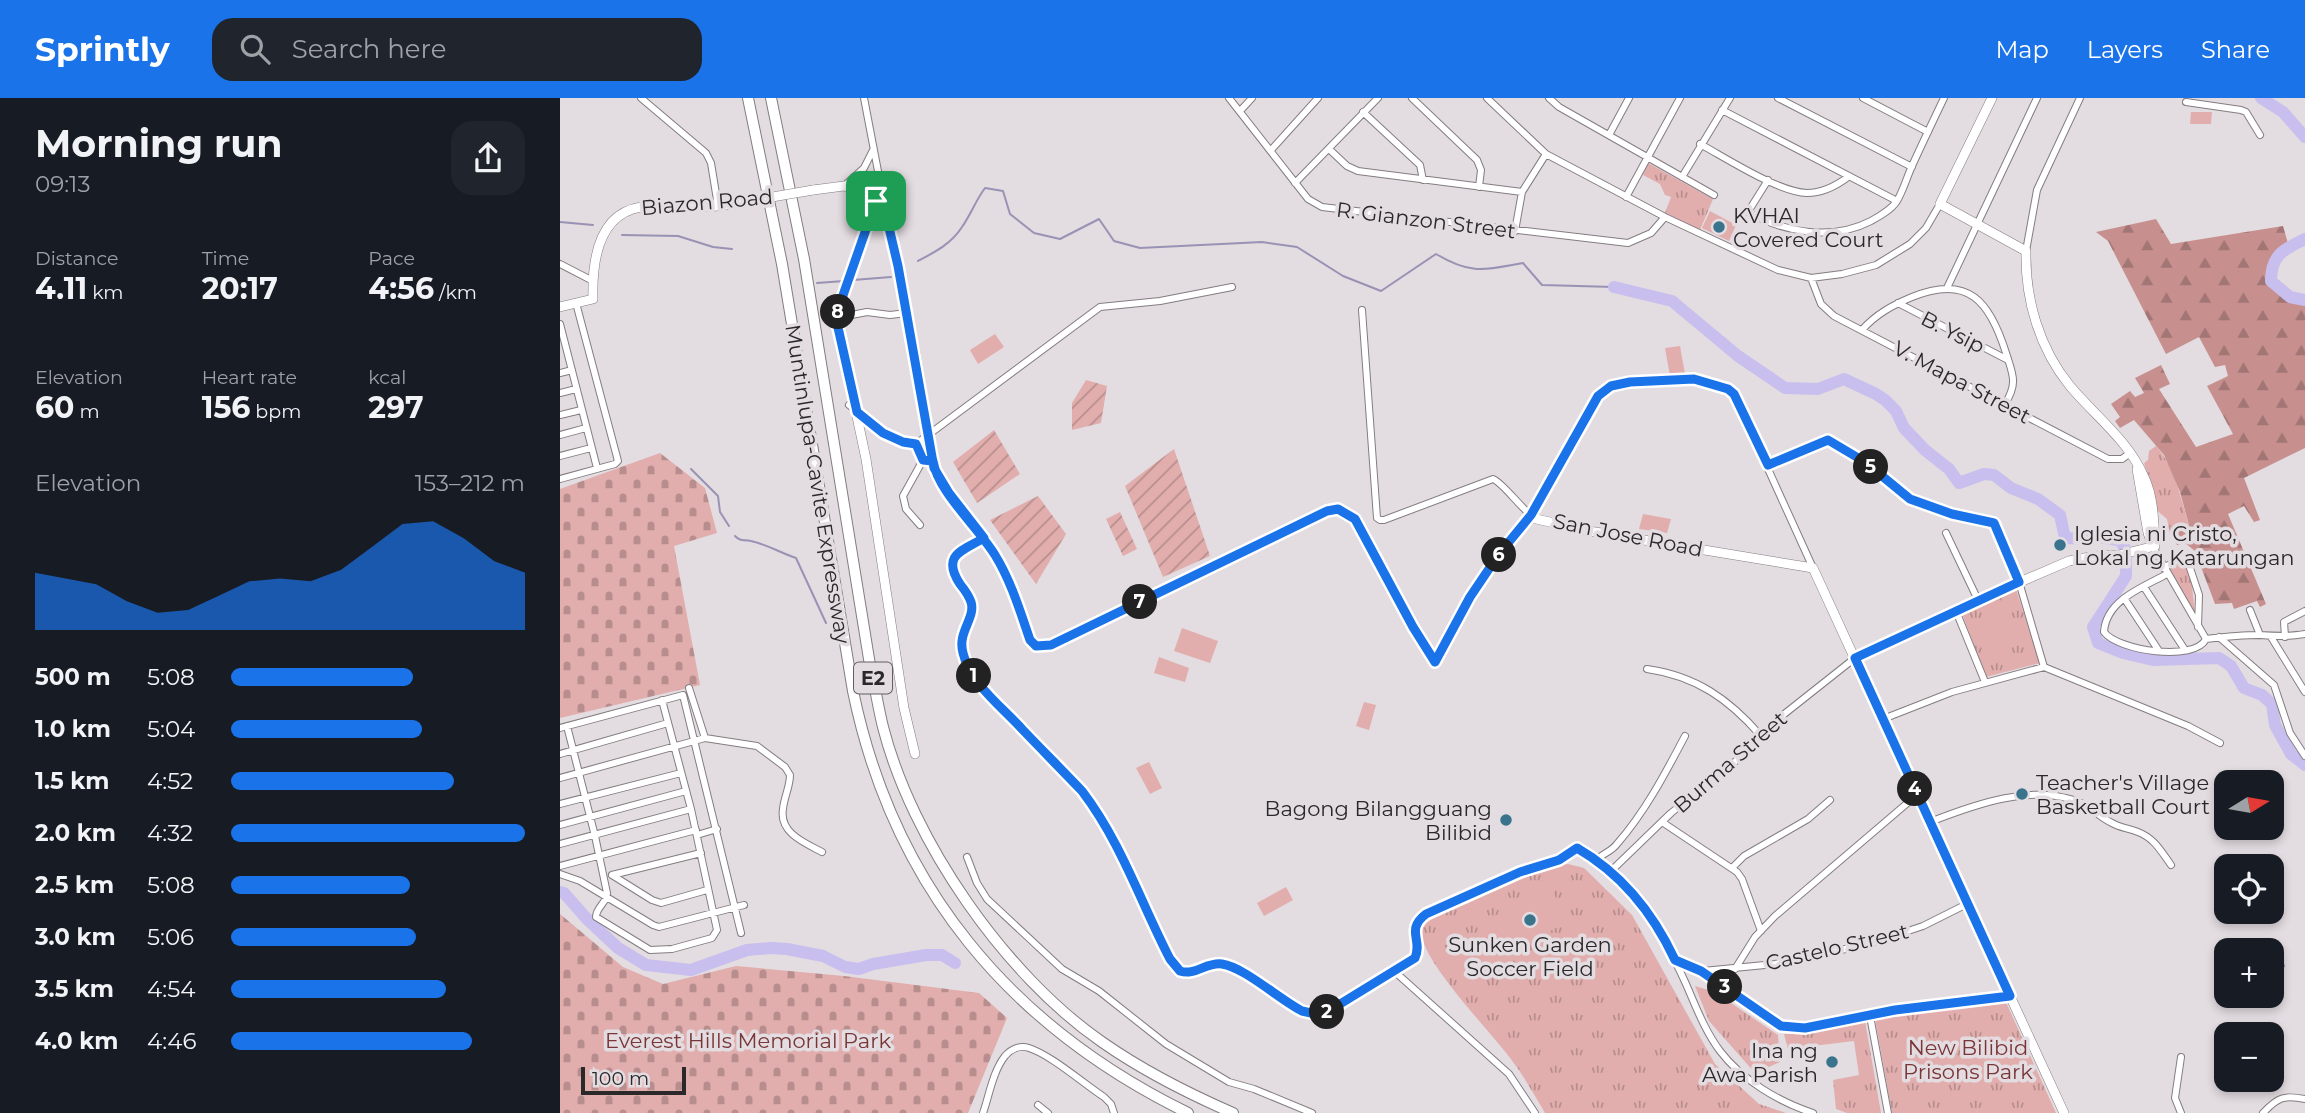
<!DOCTYPE html>
<meta charset="utf-8">
<style>
:root{--surface:#171b24;--page:#20242c;--text:#f1f3f6;--muted:#9ea1a6;--accent:#1a73e8}
body{margin:0;font-family:Montserrat,sans-serif;background:var(--page);color:var(--text);height:100vh;display:flex;flex-direction:column;font-size:26px;white-space:nowrap}
*{box-sizing:border-box;margin:0}
p{font-size:23px;color:var(--muted)}
.icon{flex:none;width:38px;height:38px;fill:none;stroke:currentColor;stroke-width:2;stroke-linecap:round;stroke-linejoin:round}
.map{position:relative;flex:1;overflow:hidden}
.panel{display:flex;flex-direction:column;background:var(--surface);width:560px}
.panel>*{flex:none}
.needle{width:46px;rotate:79deg}
.tools{position:absolute;left:1654px;top:672px;display:grid;gap:14px}
.tools a{display:grid;place-items:center;width:70px;height:70px;border-radius:14px;background:var(--surface);box-shadow:0 4px 10px #0003;font-size:35px}
.scale{position:absolute;left:21px;bottom:18px;width:105px;box-sizing:border-box;padding-left:7px;border:4px solid #2b282a;border-top:0;font-size:19px;line-height:24px;white-space:nowrap;color:#2b282a;-webkit-text-stroke:5px #e3dce1;paint-order:stroke}
.pin{position:absolute;display:grid;place-items:center;width:60px;height:60px;color:#fff;margin:-30px;border-radius:14px;box-shadow:0 4px 10px #0006}
.km{position:absolute;width:35px;height:35px;margin:-18px;border-radius:50%;background:#222;color:#fff;font-size:19px;line-height:35px;text-align:center}
.round{display:grid;place-items:center;flex:none;width:74px;height:74px;border-radius:21px;background:var(--page)}
.headline{display:flex;align-items:center;justify-content:space-between;height:119px;padding:0 35px}
h1{font-size:38px;font-weight:700;line-height:52px}
.stats{display:grid;grid-template-columns:repeat(3,1fr);gap:10px;height:119px;padding:7px 35px}
.stats div{display:grid;align-content:center}
.stats b{font-size:30px;font-weight:700}
.stats small{font-size:19px;font-weight:400}
.stats p{font-size:19px}
.chart{height:196px;padding:14px 35px}
.chart p{display:flex;justify-content:space-between}
.chart svg{width:100%;height:126px;margin-top:7px;fill:var(--accent);opacity:.7}
ul{padding:0 35px;list-style:none;font-size:23px}
li{display:grid;grid-template-columns:112px 84px 1fr;align-items:center;height:52px}
li i{height:18px;border-radius:9px;background:var(--accent)}
header{display:flex;align-items:center;gap:42px;box-sizing:border-box;height:98px;padding:0 35px;background:var(--accent);color:#fff}
header strong{font-size:33px}
nav{display:flex;gap:38px;margin-inline-start:auto;font-size:24px}
.search{width:490px;height:63px;background:var(--page);display:flex;align-items:center;gap:18px;box-sizing:border-box;padding:0 24px;border-radius:21px;color:var(--muted);font-size:26px}
main{display:flex;flex:1;min-height:0}
.map>svg:first-child{display:block}
</style>
<header>
<strong>Sprintly</strong>
<div class="search"><svg class="icon" aria-label="search" viewBox="0 0 24 24"><circle cx="10" cy="10" r="6"/><path d="M15 15l6 6"/></svg>Search here</div>
<nav><a>Map</a><a>Layers</a><a>Share</a></nav>
</header>
<main>
<section class="panel">
<div class="headline"><div><h1>Morning run</h1><p>09:13</p></div><a class="round"><svg class="icon" aria-label="share" viewBox="0 0 24 24"><path d="M12 15V3M7 8l5-5 5 5M5 13v7h14v-7"/></svg></a></div>
<div class="stats">
<div><p>Distance</p><b>4.11<small> km</small></b></div>
<div><p>Time</p><b>20:17</b></div>
<div><p>Pace</p><b>4:56<small> /km</small></b></div>
</div>
<div class="stats">
<div><p>Elevation</p><b>60<small> m</small></b></div>
<div><p>Heart rate</p><b>156<small> bpm</small></b></div>
<div><p>kcal</p><b>297</b></div>
</div>
<div class="chart"><p><span>Elevation</span>153–212 m</p>
<svg viewBox="0 0 160 44" preserveAspectRatio="none"><path d="M0 44V24L10 26L20 28L30 34L40 38L50 37L60 32L70 27L80 26L90 27L100 23L110 15L120 7L130 6L140 12L150 20L160 24V44z"/></svg>
</div>
<ul>
<li><b>500 m</b>5:08<i style="width:62%"></i></li>
<li><b>1.0 km</b>5:04<i style="width:65%"></i></li>
<li><b>1.5 km</b>4:52<i style="width:76%"></i></li>
<li><b>2.0 km</b>4:32<i style="width:100%"></i></li>
<li><b>2.5 km</b>5:08<i style="width:61%"></i></li>
<li><b>3.0 km</b>5:06<i style="width:63%"></i></li>
<li><b>3.5 km</b>4:54<i style="width:73%"></i></li>
<li><b>4.0 km</b>4:46<i style="width:82%"></i></li>
</ul>
</section>
<div class="map">
<svg width="1745" height="1015" viewBox="0 0 1745 1015">
<defs>
<pattern id="grass-tufts" width="24" height="20" patternUnits="userSpaceOnUse" patternTransform="scale(1.75)"><rect width="24" height="20" fill="#e1aead"/><path d="M3 7l-1-3M5 7V3M7 7l1-3M15 17l-1-3M17 17v-4M19 17l1-3" fill="none" stroke="#b78e8d"/></pattern>
<pattern id="forest-firs" width="22" height="20" patternUnits="userSpaceOnUse" patternTransform="scale(1.75)"><rect width="22" height="20" fill="#c7908f"/><path d="M5 1l3.5 6h-7zM16 11l3.5 6h-7z" fill="#a27675"/></pattern>
<pattern id="cemetery-stones" width="16" height="16" patternUnits="userSpaceOnUse" patternTransform="scale(1.75)"><rect width="16" height="16" fill="#e1aead"/><path d="M2 7V4a2 2 0 0 1 4 0v3zM10 15v-3a2 2 0 0 1 4 0v3z" fill="#b78e8d"/></pattern>
<pattern id="garden-furrows" width="10" height="10" patternUnits="userSpaceOnUse" patternTransform="scale(1.75)"><rect width="10" height="10" fill="#e1aead"/><path d="M-1 1l2-2M0 10L10 0M9 11l2-2" fill="none" stroke="#b78e8d"/></pattern>
<pattern id="water-rules" width="6" height="5" patternUnits="userSpaceOnUse" patternTransform="scale(1.75)"><rect width="6" height="5" fill="#c8bfef"/><path d="M0 2.5h6" fill="none" stroke="#aca4cd"/></pattern>
</defs>
<rect width="100%" height="100%" fill="#e3dce1"/>
<path fill="url(#grass-tufts)" d="M1088,65L1153,101L1140,132L1105,115L1111,99L1105,97L1100,86L1083,77Z
M1596,348C1615,369 1621,401 1629,428L1610,436L1607,421L1595,411L1594,396L1584,365L1588,362L1589,353Z
M1624,463L1632,487L1635,518L1609,471Z
M1455,488L1480,565L1426,579L1401,513Z
M1008,766L1024,770L1072,817L1155,966L1199,1006L1226,1015H985C975,998 965,980 953,964C934,937 862,864 862,836C861,826 871,822 878,817L986,770Z
M1135,888L1155,894L1218,937L1220,964L1195,975L1149,923Z
M1445,902L1496,1015H1332L1315,921Z
M1305,923L1321,1015H1287L1276,1011L1273,982L1299,977L1294,943L1228,951L1224,936H1242Z"/>
<path fill="url(#forest-firs)" d="M1596,121L1611,146L1723,128L1729,149C1715,157 1711,168 1711,183L1730,199L1745,202V350L1684,380L1700,422L1694,424L1684,408L1668,416L1706,506L1700,509L1697,503L1674,511L1672,505L1655,506L1635,453L1625,445L1617,447L1610,436L1629,427L1620,394L1604,357L1574,322L1560,330L1555,323L1560,319L1551,306L1570,293L1575,299L1584,295L1575,280L1601,267L1610,286L1599,291L1636,349L1673,336L1647,288L1668,278L1665,267L1655,269L1639,239L1606,256L1548,143L1536,134Z"/>
<path fill="url(#cemetery-stones)" d="M100,355L145,390L157,435L114,448L140,587L0,620V391Z
M0,816L63,869L103,886L176,868L284,878L419,895L447,920L408,1015H0Z"/>
<path fill="url(#garden-furrows)" d="M526,282L547,288L541,325L512,332V305Z
M434,332L460,376L417,405L393,364Z
M614,351L650,458L603,479L565,388Z
M478,398L506,436L476,486L430,422Z
M560,414L577,451L563,458L546,421Z"/>
<path fill="#e1aead" d="M1631,14H1652L1651,26H1630Z
M1150,113L1176,127L1169,143L1142,130Z
M435,236L444,249L418,266L410,252Z
M1120,248L1125,276L1110,278L1105,250Z
M1083,416L1111,421L1107,435L1079,431Z
M1454,520L1458,536L1427,544L1423,528Z
M622,530L658,543L650,565L614,553Z
M599,559L629,570L625,584L594,575Z
M804,604L816,607L809,632L796,628Z
M589,664L602,690L590,696L576,670Z
M726,789L733,802L704,818L697,805Z
M991,790L1008,824L948,854L932,819Z"/>
<path fill="url(#water-rules)" stroke="#9992b4" stroke-width="2" d="M1715,842L1724,868L1715,871L1712,852H1709L1706,845Z"/>
<g fill="none" stroke-linecap="round" stroke-linejoin="round">
<path stroke="#9992b4" stroke-width="2" d="M0,124L33,127
M62,137L118,138L153,149L172,151
M358,163C375,154 391,146 402,129C411,116 416,102 425,90L443,93L450,116L474,135L500,141L539,121L554,143L580,150L702,144L737,149L783,178L821,193L876,156C911,177 924,172 963,165L982,187L1054,189
M293,182L331,179
M257,185L284,183
M131,371L158,398L160,414L169,428
M175,438C181,444 183,441 191,443C206,446 221,455 236,460L266,525"/>
<path stroke="#c8bfef" stroke-width="12" d="M1701,0L1723,14L1745,39
M1745,141C1724,151 1711,157 1711,183L1730,199L1745,202
M1054,189L1112,203L1178,258L1225,290L1258,291L1284,281L1316,296L1325,302L1336,313L1344,330L1365,352L1389,371L1399,385L1424,376L1434,377L1451,390L1478,401L1500,417L1505,440C1524,441 1543,437 1561,443L1565,451
M1566,461V478L1533,529L1538,545L1563,555L1593,562L1659,560L1671,568L1684,590L1702,597L1712,606L1715,627L1731,656L1745,667
M0,794L4,795L26,820L58,850L86,867L131,872L187,852L211,850L227,851L263,858L285,869L299,871L313,866L366,857H382L395,865"/>
<g stroke="#837d81" stroke-width="8">
<path id="street" d="M81,0L146,55L151,65L158,108
M304,0L326,115
M669,0L748,101L762,109L1068,145L1091,135L1105,119
M852,0L917,62L921,72L919,89
M927,0L986,56L1105,119L1218,172L1251,180L1282,176L1316,167L1350,146L1366,130L1380,106
M989,0L999,9L1154,97
M1218,0L1352,69
M1303,0L1368,34
M1626,4L1681,12L1686,14L1700,37
M1162,12L1337,103
M680,13L692,0
M803,14L860,67L863,82
M1049,37L1069,0
M1140,46C1166,60 1218,94 1247,95C1262,95 1276,88 1288,79
M769,51L787,68L798,73L962,94
M711,52L758,0
M1122,79L1170,0
M1208,82L1188,114C1226,135 1272,143 1311,123C1320,118 1331,112 1337,103C1343,93 1347,79 1352,68C1362,46 1373,23 1384,0
M735,85L818,0
M284,88L304,70L313,52
M1066,99L1120,0
M955,133L962,94L986,56
M1466,153L1477,92L1520,0
M0,166L33,183
M1251,180L1261,206L1274,218L1548,361H1562L1570,355
M1387,190L1477,0
M1338,205L1448,262
M802,212L817,420L820,422H824L933,381C942,384 960,409 971,417
M276,220L307,214L330,217L347,215
M0,226L37,370
M1302,232C1316,216 1333,207 1352,199C1409,176 1430,204 1446,255C1453,277 1458,285 1445,306
M0,275L12,272
M0,295L16,291
M289,307C310,324 329,341 356,346L540,209L600,203L672,189
M0,317L21,312
M0,337L26,330
M0,358L31,350
M1208,367L1268,342L1305,364L1354,404L1392,416L1434,425L1459,484L1484,569
M0,381L55,366L58,363L16,205
M969,420L1038,298L1051,288L1070,284L1134,281L1168,291L1174,296L1253,470
M360,427L346,411L343,398L363,362
M1386,435L1418,502
M424,440L396,457L392,462L395,478L412,505L410,518L401,540L404,560L408,568L442,611L533,708L557,748L606,853L620,873C636,878 650,862 667,867C690,874 718,901 742,913L755,916L767,914L855,860C863,842 845,832 866,816L971,769L999,762L1017,750C1073,782 1101,831 1126,886C1136,909 1145,933 1160,953C1182,982 1219,1004 1253,1015
M1593,449L1646,541
M1603,470L1626,458L1639,497L1638,529
M1607,476C1583,489 1546,502 1544,534C1558,553 1635,564 1646,541C1663,539 1681,537 1699,537C1715,538 1729,539 1745,536
M1584,489L1625,552
M1564,500L1599,553
M1690,512L1700,537
M1396,513L1425,584
M1659,539L1714,587L1730,635L1745,658
M1711,539L1745,594
M1725,539L1724,524L1745,513
M1087,571C1136,578 1169,601 1201,638
M129,590L145,640
M1323,621L1392,594L1484,569L1628,628L1660,645
M7,628L35,738L47,795C47,805 36,809 36,819L90,852L112,851L152,840L157,832L131,711L102,602
M0,630L123,597L181,835
M0,656L108,625
M0,680L145,640L197,648L225,669L230,677C230,689 224,699 223,711C219,735 245,745 262,754
M0,706L121,675
M1102,724L1177,774L1182,781L1201,833
M1370,724C1413,707 1476,684 1521,705C1532,710 1541,720 1552,725C1560,730 1569,730 1578,734C1594,740 1601,753 1611,767
M0,727L126,693
M137,737L157,731
M0,746L131,711
M407,759L417,785L427,801L502,871L539,893L606,946L669,984L694,991L752,1015
M1037,762C1043,755 1051,754 1057,746C1085,714 1105,676 1125,638
M0,768L136,732
M1173,769L1184,758L1248,721L1270,702
M1050,774L1111,715L1177,662L1223,617L1295,560
M0,776L20,783L93,827L99,829L184,807
M52,777L92,802L101,805L147,792
M52,777L141,755
M1115,862L1141,873L1221,928L1245,930L1335,912L1450,898
M1175,871L1195,839L1215,818L1358,696
M834,873L949,976L975,1015
M1143,873L1215,866L1309,846L1363,828L1407,806
M1310,918L1328,1015
M1621,959L1615,1000L1621,1015
M478,1007L488,1015
M423,1015C429,998 433,973 445,958C451,951 460,947 469,950C491,957 524,986 544,999L551,1006L554,1015
M1703,1015C1718,999 1724,997 1745,1001"/>
</g>
<g stroke="#837d81" stroke-width="10">
<path id="secondary" d="M253,92L284,88L296,91L310,99L326,117L355,253L376,375L434,455L443,470L470,542L476,548L491,547L773,411L782,413L795,421L853,529L875,564C894,529 940,438 972,420L1029,433L1253,470L1504,1015
M316,103L276,220L306,361L344,610L355,656
M0,209L33,201C32,165 37,116 81,109C101,105 121,109 141,109C157,109 173,106 189,103
M1577,371L1588,435L1592,446
M1295,560L1418,502L1509,463L1535,458L1559,457L1595,448C1594,426 1594,400 1584,379C1568,342 1535,318 1510,288C1479,250 1465,201 1466,153L1380,106L1432,0"/>
</g>
<g stroke="#837d81" stroke-width="12">
<path id="highway" d="M188,0L222,166L293,593C333,788 450,928 628,1015
M211,0L244,161L310,567C315,588 318,609 323,629C352,743 445,877 542,944C582,972 627,995 673,1015"/>
</g>
<use href="#street" stroke="#fff" stroke-width="6"/>
<use href="#secondary" stroke="#fff" stroke-width="9"/>
<use href="#highway" stroke="#fff" stroke-width="10"/>
<g stroke="#837d81" stroke-width="10" stroke-linecap="butt">
<path id="secondary-bridge" d="M189,103L253,92"/>
</g>
<use href="#secondary-bridge" stroke="#fff" stroke-width="9"/>
</g>
<g fill="none" stroke-linecap="round" stroke-linejoin="round">
<g stroke="#fff" stroke-width="14">
<path id="route" d="M316,103L326,117L338,168L374,370L389,395L424,440C402,453 381,457 400,486C404,491 409,498 411,504C416,520 397,534 403,555C410,585 442,609 462,631C482,652 502,672 522,693C561,744 581,805 610,861L620,873C635,878 646,864 662,866C684,869 720,902 742,913L755,916L767,914L855,860C863,842 845,832 866,816L960,774L999,762L1017,750C1062,776 1094,817 1115,862L1141,873L1221,928L1245,930L1335,912L1450,898L1295,560L1459,484L1434,425L1392,416L1350,401L1305,364L1268,342L1208,367L1174,296L1168,291L1134,281L1070,284L1051,288L1038,298L971,417L939,456L910,499L875,564L853,529L795,421L778,411L767,413L491,547L476,548L470,542C460,513 451,483 435,457C418,429 378,394 373,363L363,362L356,346L343,344L323,335L297,314L277,225L281,203L316,103"/>
</g>
<use href="#route" stroke="#1a73e8" stroke-width="9"/>
</g>
<g fill="#39738c" stroke="#e3dce1" stroke-width="2.5">
<circle cx="1159" cy="129" r="7"/>
<circle cx="1500" cy="447" r="7"/>
<circle cx="1462" cy="696" r="7"/>
<circle cx="946" cy="722" r="7"/>
<circle cx="970" cy="822" r="7"/>
<circle cx="1272" cy="964" r="7"/>
</g>
<g text-anchor="middle" dominant-baseline="central" stroke-width="7" stroke-linejoin="round" paint-order="stroke">
<rect fill="#e3dce1" stroke="#625e61" stroke-width="2" x="294" y="564.5" width="38" height="31" rx="5"/>
<g font-size="19" font-weight="bold" fill="#2b282a">
<text x="313" y="580">E2</text>
</g>
<g font-size="21" fill="#2b282a" stroke="#e3dce1">
<text transform="translate(147 104) rotate(-5)">Biazon Road</text>
<text transform="translate(866 122) rotate(7)">R. Gianzon Street</text>
<text transform="translate(1393 234) rotate(27)">B. Ysip</text>
<text transform="translate(1402 284) rotate(28)">V. Mapa Street</text>
<text transform="translate(258 386) rotate(81)">Muntinlupa-Cavite Expressway</text>
<text transform="translate(1068 437) rotate(11)">San Jose Road</text>
<text transform="translate(1170 664) rotate(-41)">Burma Street</text>
<text transform="translate(1277 849) rotate(-13)">Castelo Street</text>
</g>
<g font-size="21" fill="#2b282a" stroke="#e3dce1" text-anchor="start">
<text x="1173" y="117">KVHAI<tspan x="1173" dy="24">Covered Court</tspan></text>
<text x="1514" y="435">Iglesia ni Cristo,<tspan x="1514" dy="24">Lokal ng Katarungan</tspan></text>
<text x="1476" y="684">Teacher's Village<tspan x="1476" dy="24">Basketball Court</tspan></text>
<text x="932" y="710" text-anchor="end">Bagong Bilangguang<tspan x="932" dy="24">Bilibid</tspan></text>
<text x="970" y="846" text-anchor="middle">Sunken Garden<tspan x="970" dy="24">Soccer Field</tspan></text>
<text x="1258" y="952" text-anchor="end">Ina ng<tspan x="1258" dy="24">Awa Parish</tspan></text>
</g>
<g font-size="21" fill="#7a3537" stroke="#e3dce1">
<text x="188" y="942">Everest Hills Memorial Park</text>
<text x="1408" y="949">New Bilibid<tspan x="1408" dy="24">Prisons Park</tspan></text>
</g>
</g>
</svg>
<div class="tools">
<a><svg class="needle" viewBox="-14 -14 28 28"><path d="M0-13l5 13h-10z" fill="#e53935"/><path d="M0 13l5-13h-10z" fill="#9ea1a6"/></svg></a>
<a><svg class="icon" aria-label="locate" viewBox="0 0 24 24"><circle cx="12" cy="12" r="6"/><path d="M12 2v4M12 18v4M2 12h4M18 12h4"/></svg></a>
<a>+</a>
<a>−</a>
</div>
<div class="scale">100 m</div>
<div class="pin" style="left:316px;top:103px;background:#1e9e55"><svg class="icon" aria-label="arrive" viewBox="0 0 24 24"><path d="M6 21V4h12l-3 4 3 4H6"/></svg></div>
<b class="km" style="left:414px;top:578px">1</b>
<b class="km" style="left:767px;top:914px">2</b>
<b class="km" style="left:1165px;top:889px">3</b>
<b class="km" style="left:1355px;top:691px">4</b>
<b class="km" style="left:1311px;top:369px">5</b>
<b class="km" style="left:939px;top:457px">6</b>
<b class="km" style="left:580px;top:504px">7</b>
<b class="km" style="left:278px;top:214px">8</b>
</div>
</main>
